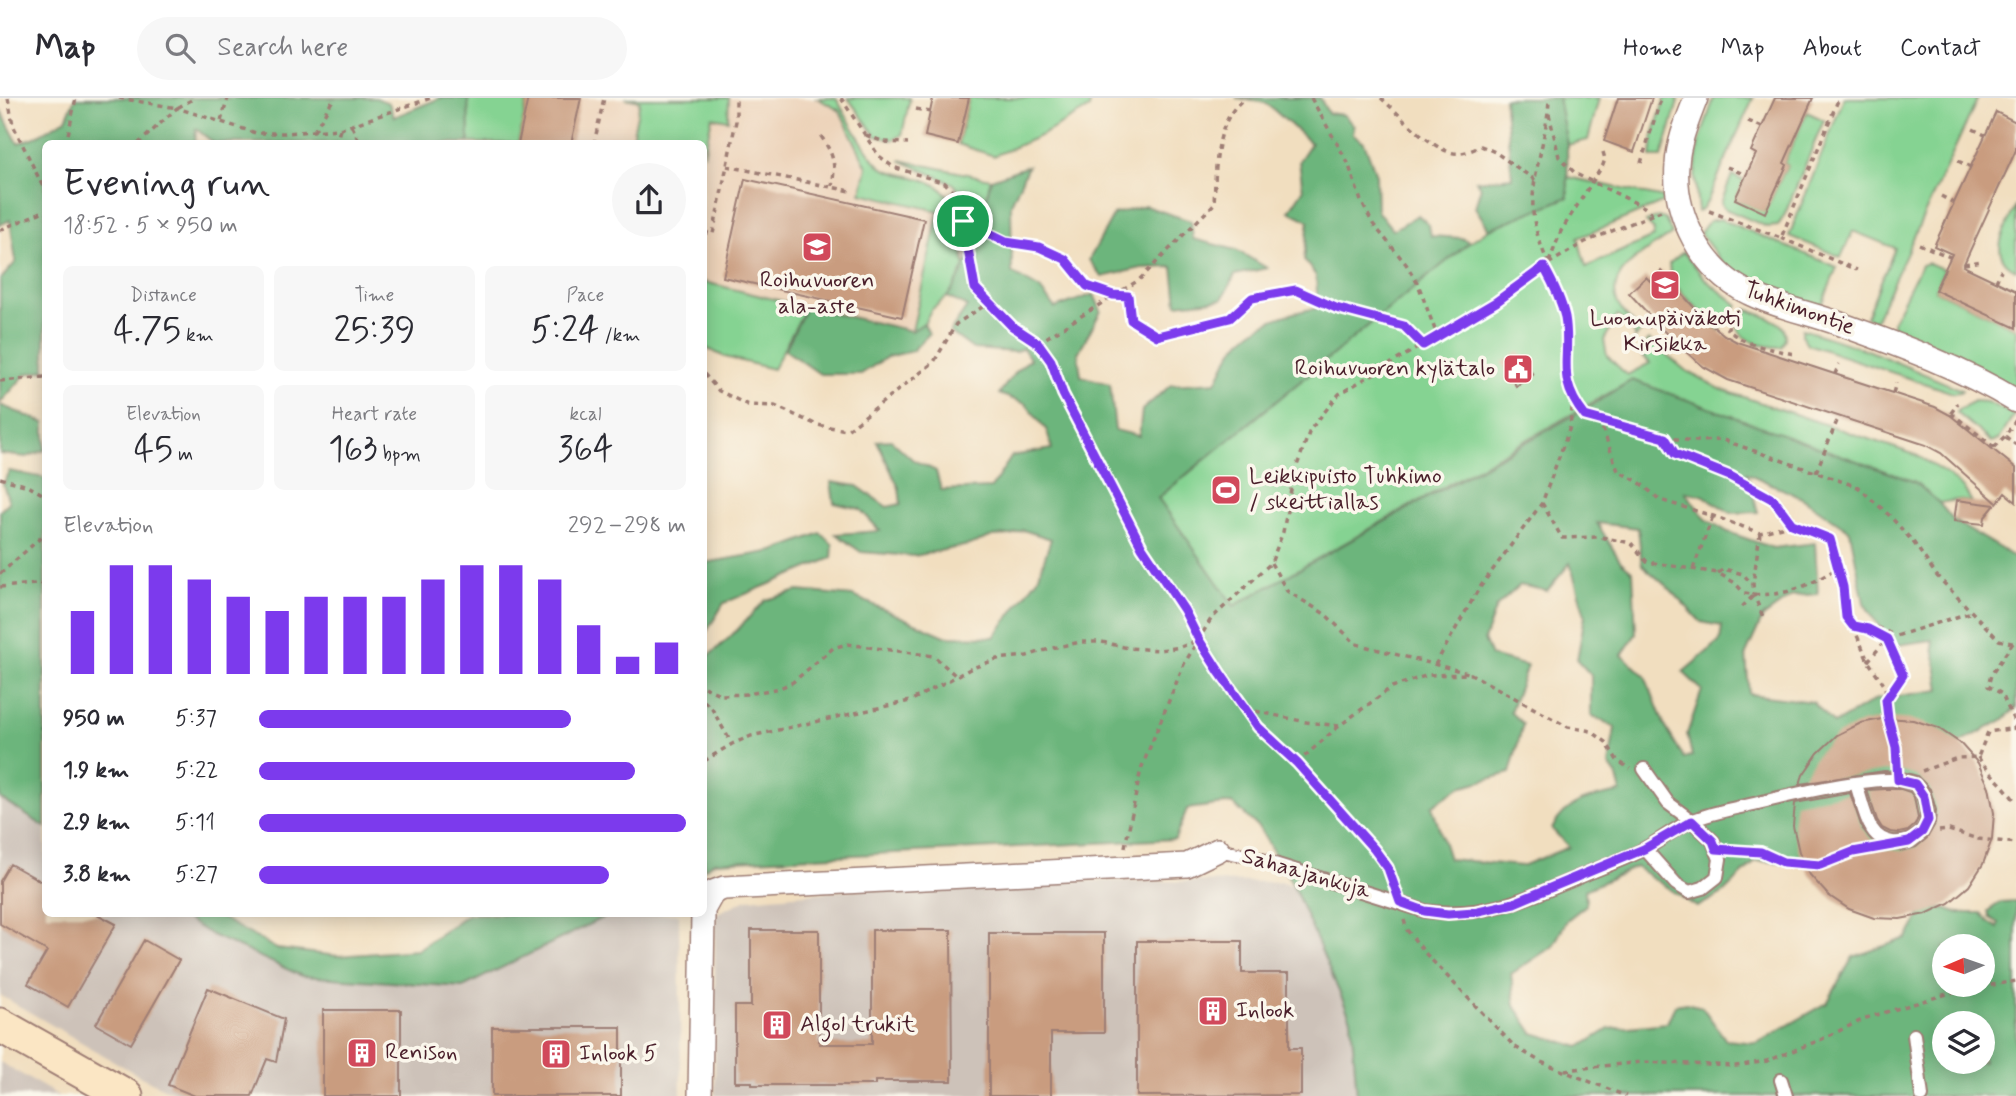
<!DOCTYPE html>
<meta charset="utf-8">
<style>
:root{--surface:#fff;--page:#f7f7f7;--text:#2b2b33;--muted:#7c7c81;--line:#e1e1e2;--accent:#7c3aed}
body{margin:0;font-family:Mynerve,sans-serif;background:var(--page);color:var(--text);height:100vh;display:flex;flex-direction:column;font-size:26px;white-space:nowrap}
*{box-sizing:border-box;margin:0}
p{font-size:23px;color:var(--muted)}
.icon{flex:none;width:38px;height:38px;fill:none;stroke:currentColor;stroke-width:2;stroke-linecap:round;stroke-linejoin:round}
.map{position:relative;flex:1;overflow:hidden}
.panel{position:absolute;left:42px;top:42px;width:665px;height:777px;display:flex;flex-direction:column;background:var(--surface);border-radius:10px;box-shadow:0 4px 18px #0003}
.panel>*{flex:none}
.needle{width:46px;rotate:268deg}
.tools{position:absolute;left:1932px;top:836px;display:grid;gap:14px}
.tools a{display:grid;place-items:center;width:63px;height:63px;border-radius:50%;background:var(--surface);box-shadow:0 4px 18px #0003;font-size:35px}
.pin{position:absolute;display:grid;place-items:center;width:60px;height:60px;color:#fff;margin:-30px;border:4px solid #fff;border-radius:50%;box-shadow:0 2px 7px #0007}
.round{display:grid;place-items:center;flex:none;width:74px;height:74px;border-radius:37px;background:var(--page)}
.summary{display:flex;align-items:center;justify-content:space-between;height:119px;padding:0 21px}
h1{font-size:38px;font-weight:600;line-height:52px}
.stats{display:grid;grid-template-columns:repeat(3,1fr);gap:10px;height:119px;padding:7px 21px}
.stats div{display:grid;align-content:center;border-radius:10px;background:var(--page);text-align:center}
.stats b{font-size:35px;font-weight:600}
.stats small{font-size:19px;font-weight:400}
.stats p{font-size:19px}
.chart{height:196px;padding:14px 21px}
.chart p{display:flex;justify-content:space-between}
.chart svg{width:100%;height:126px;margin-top:7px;stroke:var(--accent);stroke-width:6}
ul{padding:0 21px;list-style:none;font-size:23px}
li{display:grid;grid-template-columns:112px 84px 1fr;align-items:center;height:52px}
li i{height:18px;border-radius:9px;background:var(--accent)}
header{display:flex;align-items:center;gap:42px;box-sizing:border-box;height:98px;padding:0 35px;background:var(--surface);border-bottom:2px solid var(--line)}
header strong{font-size:33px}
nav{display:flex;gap:38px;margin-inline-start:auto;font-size:24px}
.search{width:490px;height:63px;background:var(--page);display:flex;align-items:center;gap:18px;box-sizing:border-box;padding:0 24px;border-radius:38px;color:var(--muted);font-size:26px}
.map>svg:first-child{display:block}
</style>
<header>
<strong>Map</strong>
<div class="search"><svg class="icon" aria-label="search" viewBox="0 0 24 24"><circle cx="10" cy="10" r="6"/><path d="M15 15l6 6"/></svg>Search here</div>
<nav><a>Home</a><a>Map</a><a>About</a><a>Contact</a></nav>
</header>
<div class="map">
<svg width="2016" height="998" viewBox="0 0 2016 998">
<rect width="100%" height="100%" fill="#fbf7ec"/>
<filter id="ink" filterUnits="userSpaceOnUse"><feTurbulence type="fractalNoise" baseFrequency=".0143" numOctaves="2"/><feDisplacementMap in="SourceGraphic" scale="14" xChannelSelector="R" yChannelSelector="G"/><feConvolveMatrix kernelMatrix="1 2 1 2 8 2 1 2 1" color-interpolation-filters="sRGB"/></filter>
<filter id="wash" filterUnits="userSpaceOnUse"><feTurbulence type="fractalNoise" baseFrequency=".00686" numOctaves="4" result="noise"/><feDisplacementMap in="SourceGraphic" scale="28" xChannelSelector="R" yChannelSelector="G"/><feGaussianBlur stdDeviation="1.57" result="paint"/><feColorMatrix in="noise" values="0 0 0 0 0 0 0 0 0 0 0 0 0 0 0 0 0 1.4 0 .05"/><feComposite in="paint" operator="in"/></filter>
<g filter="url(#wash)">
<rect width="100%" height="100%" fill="#f1debf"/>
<path fill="#ecd2b8" d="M492,0H817L840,13L867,69L861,95L939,113L912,233L718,189L704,184V46H483Z"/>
<path fill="#cdc2b9" d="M0,700L45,729L46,816H178L212,837L302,878L463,889L610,816H679L681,998H181L143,980L0,897Z
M971,782L1282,784L1326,797L1359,912L1358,998H715V816L747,801Z
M0,964L59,998H0Z"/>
<path fill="#85d392" stroke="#68795e" stroke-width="2" d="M468,0H528L518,45H469Z
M625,0H729L728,22L712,19L704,57V46L631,45L640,3Z
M817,0H836C845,15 871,65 885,71C898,77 914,78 927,83C965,97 960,137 965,172L962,180L947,199L931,212L924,225L912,233L939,113L861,95L867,69L840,13Z
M848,0H910L902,37L892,42L876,38Z
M969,0H1091L1089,10L1042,37L994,58L958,46Z
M1558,0H1599L1588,42L1567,47Z
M1665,0H1679L1662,59H1651L1653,37Z
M1714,0H1753L1707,104L1702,112L1698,114L1695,80L1698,48Z
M1844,0H1978L1875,223L1866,219L1895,150L1853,133L1841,159L1789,138Z
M1807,14L1824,22L1785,116L1778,128L1767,129L1723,110L1721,105L1732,77L1744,83L1736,101L1765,114L1787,67L1784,65Z
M900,62L991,81L971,153L962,98L954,86Z
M1568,79L1664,100L1662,105L1578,140L1586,169L1653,139L1654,132L1646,124L1658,119L1665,121L1672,136C1652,150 1605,172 1617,204C1621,215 1634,225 1641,234L1635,240L1633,231L1618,217L1604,242L1607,258L1627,277L1650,265L1639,254L1649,242L1685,272L1720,291L1916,357L1948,377L1964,391L1972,404L1957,402L1939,405L1915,384L1632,282L1234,508L1158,400L1470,144L1489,131L1568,99Z
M2016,107V172C1986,157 2006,130 2016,107Z
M1720,121L1837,169L1820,212L1747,186L1724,167L1700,135L1709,123Z
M1683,154L1707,183L1738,207L1719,233L1666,178L1670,175L1669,166Z
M1927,165L1944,171L1935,192L2016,230V291L1893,232V223L1921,167Z
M704,184L806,209L773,271L725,259L704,249Z
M1746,211C1762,218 1798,224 1781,249C1765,249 1739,244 1737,226Z
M1802,231L1870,253L1962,292L1960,294L1953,295L1807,246L1802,237Z
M1974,303L1987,304L2014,317L1998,342L1991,344L1957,315L1958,312Z"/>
<path fill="#6cb57c" stroke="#5b6a54" stroke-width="2" fill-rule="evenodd" d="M75,0H376L389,5L394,19L440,0H468L469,45H214L196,31L195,45L46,46L45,272L26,276L0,305V182L16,164L10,122L0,127V11L18,45L33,40L66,21Z
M1236,0H1320L1328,15L1344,17L1354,28L1353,36L1364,44L1376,77L1377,113L1393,132L1418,117L1429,127L1431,138L1461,140L1470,144L1158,400L1234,508L1594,306L1632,282L1915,384L1939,405L1954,423L2016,460V610L2003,622L1931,660L1937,699V760L1805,765L1756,763L1723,795L1697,809L1636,769L1585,792L1586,807L1567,822L1553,848L1511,876L1515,908L1533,935L1580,949L1609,931L1667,925L1675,907L1686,905L1702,909L1726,942L1757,945L1827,905L1853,859L1907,840L1923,812L1946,810L1959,815H1981L1988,823L1998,830L1999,825L1990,820L1988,813L2001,804L2016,803V998H1357L1351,921L1292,785L1259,730L1232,705L1187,711L1175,741L714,764L704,771V562L729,540L766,502L798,493L853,498L945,538L994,539L1038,480L1051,441L1023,432L1011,437L993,438L969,447L914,458L861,454L836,436L880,433L860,411L834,405L831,384L857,388L887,409L901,406L899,390L877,343L891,342L913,362L936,373L941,392L991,390L1012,358L1052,351L1047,333L1026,306L999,296L1016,273L1030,261L1023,250L1015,254L973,251L950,234L967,209L947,199C973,165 981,122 991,81L1028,68L1011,106L1012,175L1040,191L1055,210L1094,196L1101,213L1078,255L1081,278L1110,286L1115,332L1139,338L1142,312L1171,287L1216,284C1222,273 1227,259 1235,250C1256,224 1286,215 1318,210L1316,178L1304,162L1309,123L1289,113L1303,92L1299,63L1311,45L1266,5ZM1747,375L1802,400L1850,433L1864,505L1891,548L1932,542L1940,592L1877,601L1834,626L1813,604L1749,596L1746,556L1763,519L1792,498L1818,496L1815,445L1773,450L1728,434L1706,421L1685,394L1702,397L1731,415L1758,414ZM1597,425L1638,430L1642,467L1671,492L1701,524L1722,528L1720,543L1683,574L1702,592L1687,636L1692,658L1684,660L1665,628L1645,578L1622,557L1636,536L1633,474L1621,464ZM1570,465L1585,517L1577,562L1591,577V617L1615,630L1609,667L1616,677L1621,694C1592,699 1566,703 1552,731L1569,749L1522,768L1449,761L1432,708L1460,689L1510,675L1523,626L1510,614L1527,568L1491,558L1484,542L1496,509L1520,487L1547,493ZM1944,849H1983V887H1944ZM1944,926H1983V964H1944Z
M1504,0H1558L1567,47L1568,99L1489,131L1475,109L1481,89L1476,83L1512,79Z
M1145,108L1191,123L1193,141L1236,152L1267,170L1235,177L1222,201L1177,206L1173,169L1142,170L1102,179L1089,162L1114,116Z
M806,209L912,233L924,225L929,236L912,253L887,259L861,276H820L785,252Z
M0,307L45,325V352L27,359L0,356Z
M9,373L45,380V729L0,700V413L9,404L3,386Z
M821,435L833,447L832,460L724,505L704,538V465L774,453Z
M178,816H214L277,851L338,858L417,852L468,816H610L463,889L302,878L212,837Z"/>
<g id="blocks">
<path fill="#c99c7f" d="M528,0H581L571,46H518Z
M933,0H969L958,46L925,38Z
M1618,0H1652L1634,54L1604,43Z
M1775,0H1813L1784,65L1787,67L1765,115L1735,101L1756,56L1751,53Z
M1996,14L2016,24V52L1963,168L2016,193V230L1935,192L1952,156L1934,148Z
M745,81L924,121L902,219L723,179Z
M1661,173L1701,217L1724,237L1737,244L1935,309L1950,317L2016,370V404L2005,395L1997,405L1941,355L1926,347L1728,282L1704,269L1674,244L1629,195L1646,179L1650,183Z
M1519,254L1533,277L1516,288L1502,265Z
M1957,402L1995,407L1985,419L1984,426L1954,423Z
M1887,620L1913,622L1938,630L1960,645L1978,665L1989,689L1994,715L1992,741L1983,766L1969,788L1949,805L1926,816L1900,821L1874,820L1849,811L1828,797L1810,777L1799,754L1793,728L1795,705L1850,695L1862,730L1876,747L1885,751L1901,753L1916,749L1927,740L1935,726L1936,712L1930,691L1917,678L1903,674L1884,673L1800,686L1803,677L1818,655L1837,637L1861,625Z
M1885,691H1901L1910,694L1914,699L1918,720L1915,727L1908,733L1899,735L1890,734L1882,730L1877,722L1867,692Z
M10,766L46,786V816H97L116,826L68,909L28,886L47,853L0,826V783Z
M751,832H819V946H872V832H951L952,983H875V987H752V984H735V908H751Z
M989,835H1104V935H1051V998H989Z
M144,842L179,862L131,946L96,926Z
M1137,843H1242V875H1289V950H1301V997L1137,998Z
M208,890L284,921L276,964L267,961L252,998H195L168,987Z
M323,912H401V998H323Z
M492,929H621V998H492Z"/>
</g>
</g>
<g filter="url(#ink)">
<use href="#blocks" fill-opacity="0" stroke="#9e7e75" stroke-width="2"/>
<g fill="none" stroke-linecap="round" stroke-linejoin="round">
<g stroke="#9e7e75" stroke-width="16">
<path id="service" d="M1644,671L1668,705L1692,723L1713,743L1720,761L1717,779L1703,790L1689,794L1676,786L1645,751
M1218,752L1252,759L1425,813C1484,821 1535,798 1588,775C1607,767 1628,760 1646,750C1661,742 1676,730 1691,723C1712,714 1737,710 1758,705C1786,698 1892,672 1914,686C1924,692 1925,704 1927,714C1928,723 1925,731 1918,737C1904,748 1882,747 1872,731C1864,719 1861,700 1856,686
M1914,937L1922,998
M1781,982L1786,998"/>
</g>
<g stroke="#9e7e75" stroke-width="26">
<path id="minor" d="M1696,0C1688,21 1678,44 1677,67C1673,116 1702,173 1749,195C1777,209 1810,215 1840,226C1899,247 1962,270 2016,303
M704,810L713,794L724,790L1187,767L1218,752
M700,998L703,816"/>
</g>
<g stroke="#9e7e75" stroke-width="37">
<path id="secondary" d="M0,927L126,998"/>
</g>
<path stroke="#9e7e75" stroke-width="3.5" stroke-dasharray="5 5" stroke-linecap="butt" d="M8,0L13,27L46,95
M119,0L177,10L195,0
M841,0L878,57L893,69L945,85L954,94L960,108L975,190L1012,227L1038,245L1051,263L1063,296L1142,449L1184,512L1220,575L1258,629L1297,665L1374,751L1388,770L1394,788
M1311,0L1348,65L1361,103L1373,126L1406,166L1418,186L1438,240
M1381,0C1398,15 1432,52 1454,55C1464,56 1471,53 1481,48L1495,54L1535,82
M916,11L930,14
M1549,16L1559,59L1576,76L1644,109L1653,116
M221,23L228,0
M1748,23L1762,29
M352,28L360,46
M1973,31L1985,37
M314,33L334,0
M866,37L884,44L908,45
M821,38C834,58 836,65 832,88
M66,46L76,0
M138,46L177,10L256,35H285L340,31L431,0
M336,46L340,31
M594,46L604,0
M1958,63L1971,69
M1641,65L1661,0
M727,68L851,93
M1727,69L1746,77
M1941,98L1954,105
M944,112L1006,144L1039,149L1065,161L1087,188L1113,197L1128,198L1131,222L1157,238L1230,220L1252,200L1296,192L1336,210L1404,228L1423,247
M1709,113L1781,140L1839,0
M0,132L46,112
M704,134L713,136L736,23V0
M1781,140L1857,172
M1919,146L1950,159
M1549,164L1561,133L1603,67L1605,61L1603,54
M1548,166C1542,149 1534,132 1533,113C1531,75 1548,38 1549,0
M1964,166L1982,163
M1544,169C1553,185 1561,201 1565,219C1572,260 1554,278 1585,318L1666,340L1696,343L1723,342L1858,389L1890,418L1914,445L1937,478L1999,542L2016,546
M1996,184L2001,172
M1740,211L1727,231C1745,248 1772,251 1794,256
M1648,230L1654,222
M1038,245L1139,182L1214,106C1216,71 1214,23 1245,0
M704,276L719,293L748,307L775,308L817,327L847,332L934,264L956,226L990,204
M1835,276L1839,266
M0,283L46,279
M1893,295L1896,285
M1951,315L1994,349
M1951,315L1958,305
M1599,321L1618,373L1639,384L1660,402L1713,418L1760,435L1792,426
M2016,322L2005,338L2016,347
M1666,340L1675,356L1730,378L1774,403L1792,426L1830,441L1843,489L1846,519L1853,528L1868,563L1885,588L1888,619L1896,649L1897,668
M1994,349L2005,338
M1816,374L1837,323
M0,380L28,388L46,398
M1542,405L1562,440L1600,439L1631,445L1647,464L1718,475L1735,485L1744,495C1782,501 1806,489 1838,470
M1760,435L1753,486L1754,497L1763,519
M1271,465L1287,493L1325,516L1356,546L1468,575
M1693,471L1713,418
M1718,475L1724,471L1743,476L1752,486
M0,476L46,435
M0,489L46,485
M1742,509L1754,497
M1853,528C1889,536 1890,545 1903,577L1887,601
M1868,531L1874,528L1894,537
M2013,545L1991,577L1988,588L2002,596L2016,628
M1868,563L1887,541L1972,514
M1435,567L1478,492L1542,405L1570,329L1573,301
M704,589L722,597L748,596L780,590L793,584L833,550L847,546L934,558L956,578
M704,603L712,611L732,646
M1246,611L1306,624L1339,628L1392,589L1428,577L1471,576L1568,629L1591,633L1606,644L1617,662L1630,671
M1978,659C1990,677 2005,687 2016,705
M704,663L732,646L751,638L910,603L970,571L997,561L1027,558L1052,550L1081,544H1102L1128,550L1160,552L1181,549L1197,543
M1297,665L1339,628
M1922,673L1957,660L1978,659L1988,634L2016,630
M1939,733L1949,732L1978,741L2016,745
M1125,749L1141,671L1184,566L1211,521L1271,465L1283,434L1294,376L1310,332L1339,296L1496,204L1548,166L1585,144L1661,113
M1732,753L1761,754L1783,764L1820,767L1853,754L1869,751
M1404,822L1407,832L1425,855L1515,949L1541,964L1626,998
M1565,972L1641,964L1736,968L1767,963L1820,942L1866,920L1957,893L2016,883"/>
<use href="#service" stroke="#fff" stroke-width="12"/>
<use href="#minor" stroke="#fff" stroke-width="23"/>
<use href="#secondary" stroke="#fbe6c4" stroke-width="33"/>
</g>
</g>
<g fill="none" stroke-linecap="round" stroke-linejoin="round" filter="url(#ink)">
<g stroke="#fff" stroke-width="14">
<path id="route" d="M963,123L1006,144L1039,149L1065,161L1087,188L1113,197L1128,198L1131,222L1157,238L1230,220L1252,200L1296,192L1336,210L1404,228L1423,247L1496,204L1544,169C1553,185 1561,201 1565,219C1572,260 1554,279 1585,318L1665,340L1675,356L1730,378L1774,402L1792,426L1830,441L1843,489L1846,519L1853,528L1868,531L1887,541L1903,577L1886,602L1888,620L1896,649L1898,682L1915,686L1924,699L1928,722L1922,734L1909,744L1853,754L1820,767L1783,764L1761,754L1716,751L1713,743L1692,723L1644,751L1514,805L1474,814L1448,816L1425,813L1400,804L1388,770L1374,751L1297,665L1258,629L1220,575L1199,542L1184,512L1142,449L1063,296L1051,263L1038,245L1012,228L975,190Z"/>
</g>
<use href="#route" stroke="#7c3aed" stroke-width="9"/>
</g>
<defs>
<g id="school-square" transform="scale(1.575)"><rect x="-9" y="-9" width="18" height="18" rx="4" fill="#d1495b" stroke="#fbf7ec"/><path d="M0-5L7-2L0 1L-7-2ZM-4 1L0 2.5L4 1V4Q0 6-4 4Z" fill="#fff"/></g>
<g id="civic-square" transform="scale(1.575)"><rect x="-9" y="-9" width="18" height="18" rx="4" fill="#d1495b" stroke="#fbf7ec"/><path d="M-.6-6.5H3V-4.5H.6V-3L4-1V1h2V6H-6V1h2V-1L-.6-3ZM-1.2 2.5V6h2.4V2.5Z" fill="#fff"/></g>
<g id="stadium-square" transform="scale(1.575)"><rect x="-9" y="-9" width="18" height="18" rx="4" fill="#d1495b" stroke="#fbf7ec"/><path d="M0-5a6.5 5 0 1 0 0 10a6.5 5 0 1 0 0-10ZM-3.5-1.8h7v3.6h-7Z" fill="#fff"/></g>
<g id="building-square" transform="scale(1.575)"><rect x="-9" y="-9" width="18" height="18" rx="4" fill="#d1495b" stroke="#fbf7ec"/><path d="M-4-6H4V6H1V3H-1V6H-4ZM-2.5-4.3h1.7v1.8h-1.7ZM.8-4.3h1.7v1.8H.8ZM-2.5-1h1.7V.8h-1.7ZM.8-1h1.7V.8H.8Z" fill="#fff"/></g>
</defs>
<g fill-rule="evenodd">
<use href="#school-square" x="817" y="149"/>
<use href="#school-square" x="1665" y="187"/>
<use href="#civic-square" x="1518" y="271"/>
<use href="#stadium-square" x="1226" y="392"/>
<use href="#building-square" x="1213" y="913"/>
<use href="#building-square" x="777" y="927"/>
<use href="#building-square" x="362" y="955"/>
<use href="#building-square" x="556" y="956"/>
</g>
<g text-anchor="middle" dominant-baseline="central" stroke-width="7" stroke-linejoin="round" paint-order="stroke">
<g font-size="23" fill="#4a1f2b" stroke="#fbf7ec" text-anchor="start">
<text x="817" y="183" text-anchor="middle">Roihuvuoren<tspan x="817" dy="26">ala-aste</tspan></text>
<text x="1665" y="221" text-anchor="middle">Luomupäiväkoti<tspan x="1665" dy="26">Kirsikka</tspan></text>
<text x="1495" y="271" text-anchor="end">Roihuvuoren kylätalo</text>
<text x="1249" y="379">Leikkipuisto Tuhkimo<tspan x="1249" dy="26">/ skeittiallas</tspan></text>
<text x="1236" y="913">Inlook</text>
<text x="800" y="927">Algol trukit</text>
<text x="385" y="955">Renison</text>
<text x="579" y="956">Inlook 5</text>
</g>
<g font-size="23" fill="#4a1f2b" stroke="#fbf7ec">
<text transform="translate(1799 211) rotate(20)">Tuhkimontie</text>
<text transform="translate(1306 776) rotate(16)">Sahaajankuja</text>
</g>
</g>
</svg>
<div class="tools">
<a><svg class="needle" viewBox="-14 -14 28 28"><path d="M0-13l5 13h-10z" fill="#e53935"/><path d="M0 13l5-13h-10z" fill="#7c7c81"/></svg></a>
<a><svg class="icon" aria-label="layers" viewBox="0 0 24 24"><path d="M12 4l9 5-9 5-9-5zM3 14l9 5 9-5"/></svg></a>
</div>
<div class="pin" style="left:963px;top:123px;background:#1e9e55"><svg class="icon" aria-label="arrive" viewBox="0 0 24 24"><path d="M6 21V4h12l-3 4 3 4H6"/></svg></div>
<section class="panel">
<div class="summary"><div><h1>Evening run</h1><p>18:52 · 5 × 950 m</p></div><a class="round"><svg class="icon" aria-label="share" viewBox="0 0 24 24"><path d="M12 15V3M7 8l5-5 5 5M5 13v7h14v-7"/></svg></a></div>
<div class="stats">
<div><p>Distance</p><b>4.75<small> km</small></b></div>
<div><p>Time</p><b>25:39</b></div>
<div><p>Pace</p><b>5:24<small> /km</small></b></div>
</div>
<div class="stats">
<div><p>Elevation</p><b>45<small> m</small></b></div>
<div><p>Heart rate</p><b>163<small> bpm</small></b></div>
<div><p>kcal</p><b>364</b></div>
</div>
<div class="chart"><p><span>Elevation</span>292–298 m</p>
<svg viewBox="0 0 160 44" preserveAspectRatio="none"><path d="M5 44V22M15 44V6M25 44V6M35 44V11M45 44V17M55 44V22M65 44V17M75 44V17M85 44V17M95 44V11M105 44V6M115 44V6M125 44V11M135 44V27M145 44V38M155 44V33"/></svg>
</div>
<ul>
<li><b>950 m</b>5:37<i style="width:73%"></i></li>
<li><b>1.9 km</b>5:22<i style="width:88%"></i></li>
<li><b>2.9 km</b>5:11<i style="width:100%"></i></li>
<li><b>3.8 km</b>5:27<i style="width:82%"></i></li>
</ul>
</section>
</div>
